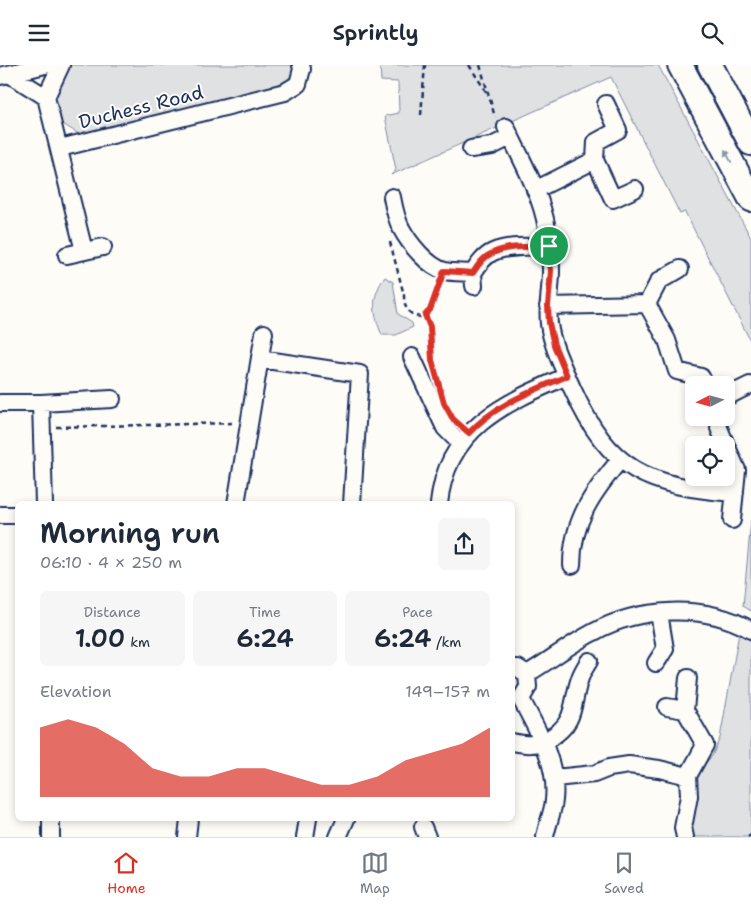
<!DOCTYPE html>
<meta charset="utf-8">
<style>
:root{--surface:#fff;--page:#f6f6f7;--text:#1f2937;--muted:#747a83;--line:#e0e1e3;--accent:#d93025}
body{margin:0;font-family:"Shantell Sans",sans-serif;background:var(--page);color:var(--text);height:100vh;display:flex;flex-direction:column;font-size:19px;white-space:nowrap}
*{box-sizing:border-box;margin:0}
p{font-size:16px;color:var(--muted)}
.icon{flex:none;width:28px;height:28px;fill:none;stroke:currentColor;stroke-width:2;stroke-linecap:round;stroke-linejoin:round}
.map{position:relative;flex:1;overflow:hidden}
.drawer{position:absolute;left:15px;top:436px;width:500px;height:320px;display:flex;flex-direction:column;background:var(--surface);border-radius:8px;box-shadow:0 2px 8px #0003}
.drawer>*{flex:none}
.needle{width:32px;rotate:264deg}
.fabs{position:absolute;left:685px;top:311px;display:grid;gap:10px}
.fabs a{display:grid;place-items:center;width:50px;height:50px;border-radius:8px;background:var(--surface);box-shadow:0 2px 8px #0003;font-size:25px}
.pin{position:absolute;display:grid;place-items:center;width:42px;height:42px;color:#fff;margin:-21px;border:2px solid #fff;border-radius:50%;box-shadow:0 1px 5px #0007}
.round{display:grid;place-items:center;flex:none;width:52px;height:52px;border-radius:8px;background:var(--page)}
.headline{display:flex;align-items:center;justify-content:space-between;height:85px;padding:0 25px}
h1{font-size:28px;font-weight:600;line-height:38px}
.stats{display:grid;grid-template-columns:repeat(3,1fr);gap:8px;height:85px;padding:5px 25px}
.stats div{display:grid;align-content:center;border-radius:8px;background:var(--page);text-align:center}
.stats b{font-size:25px;font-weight:600}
.stats small{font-size:14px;font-weight:400}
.stats p{font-size:14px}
.chart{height:140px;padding:10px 25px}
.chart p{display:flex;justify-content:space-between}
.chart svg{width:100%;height:90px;margin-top:5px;fill:var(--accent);opacity:.7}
header{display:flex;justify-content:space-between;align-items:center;height:65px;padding:0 25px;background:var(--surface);font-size:22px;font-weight:600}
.tab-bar{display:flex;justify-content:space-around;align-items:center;height:70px;border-top:1px solid var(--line);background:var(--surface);font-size:14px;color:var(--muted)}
.tab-bar a{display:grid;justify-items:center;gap:2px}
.tab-bar .on{color:var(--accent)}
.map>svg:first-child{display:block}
</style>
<header><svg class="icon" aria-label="menu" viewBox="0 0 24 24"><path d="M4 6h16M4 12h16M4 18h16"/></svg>Sprintly<svg class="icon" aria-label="search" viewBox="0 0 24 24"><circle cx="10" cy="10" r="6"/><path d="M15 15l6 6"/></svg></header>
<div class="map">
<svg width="751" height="772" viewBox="0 0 751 772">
<rect width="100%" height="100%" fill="#fdfcf7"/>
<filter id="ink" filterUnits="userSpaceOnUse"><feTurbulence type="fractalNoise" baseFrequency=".02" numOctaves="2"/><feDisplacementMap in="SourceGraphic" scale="10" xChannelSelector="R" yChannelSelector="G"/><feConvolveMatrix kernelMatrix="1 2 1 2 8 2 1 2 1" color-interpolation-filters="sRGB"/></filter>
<g filter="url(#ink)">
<path fill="#e0e1e3" stroke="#7e88a0" d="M71,0H295L296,5L281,22L82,71L58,56L52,34Z
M380,0H658L751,173V277L685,147L680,149L611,12L391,110L396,105L385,51L399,48L398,17L381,16Z
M385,212L393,217L398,249L412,258L413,262L396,270H382C373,249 370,232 385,212Z
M751,455V546L743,541Z
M739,568L751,576V772H693L689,762L698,732L694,711L712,691L720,673Z"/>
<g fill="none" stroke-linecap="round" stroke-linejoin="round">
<g stroke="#1b2f5e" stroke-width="20">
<path id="minor" d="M61,0L46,32L84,186
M9,9L46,32
M0,11L45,0
M606,39L618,65L596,77L595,95L613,134L635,124
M506,62C521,94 541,128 547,164C549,177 551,192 551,206C551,223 547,241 549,259C552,281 563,302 572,323C610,407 647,421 735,428
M60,83L285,27L298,19L302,4L301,0
M471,84L492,81L510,72
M535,125L595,95
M392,132C394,143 396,153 401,163C409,178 428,202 445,206C454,208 464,207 473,208
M67,190L103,182
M474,221L473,208C478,200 484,191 493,187C509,180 532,182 549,181
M647,239L667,275L677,306L701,312L705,320
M647,239L659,216L680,204
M548,241L647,239
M412,292L445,363L460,378
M260,294L360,309L352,439
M726,332L750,320
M0,338H41L112,334
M41,338L44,439
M719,363L726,380
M726,380L737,405L732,455
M236,439L264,268
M439,439C446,363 505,338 567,311
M0,450H18
M572,500C572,456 593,427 620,395
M656,598L665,584L659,548
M512,603H518L527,609L528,622L521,634
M527,609C549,596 569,580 592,568C638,542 704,538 751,565
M688,613L685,645L705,680L688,711
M521,634C537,665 558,698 554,735C553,747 547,760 545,772
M667,642L685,645
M512,677C527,680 536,681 550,673C577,657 571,639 580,613C582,607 586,601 589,596
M555,713L594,709L609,703L629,700L659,704L688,711L689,731L683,763L685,772
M51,754V772
M423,762L427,772
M187,772L189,754
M305,772L308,754
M338,772L346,754"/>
</g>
<g stroke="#1b2f5e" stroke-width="28">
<path id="highway" d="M680,0L751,134
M710,0L751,78"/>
</g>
<path stroke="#1b2f5e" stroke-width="2.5" stroke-dasharray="5 4" stroke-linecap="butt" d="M469,0L487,28
M480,0L495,52
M421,50L425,0
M390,177L404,230C404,242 407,249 420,252C433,248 435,231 439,219
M425,250L430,262L432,295
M56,362L235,358
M748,772L751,770"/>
<use href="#minor" stroke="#fdfcf7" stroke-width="16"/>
<use href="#highway" stroke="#fdfcf7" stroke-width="24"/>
</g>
<defs><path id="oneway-solid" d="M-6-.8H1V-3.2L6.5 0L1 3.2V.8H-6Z" transform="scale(1.25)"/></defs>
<use fill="#8c96aa" href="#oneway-solid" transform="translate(728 91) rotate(-118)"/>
</g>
<g fill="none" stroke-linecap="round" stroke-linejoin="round" filter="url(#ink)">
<g stroke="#fff" stroke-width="10">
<path id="route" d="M549,181L551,206L548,241L549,258L554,280L567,311C533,326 494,340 469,368L453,354L444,338L432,295L430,262L425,250L430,245L444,206L473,208C478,200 484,191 493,188C509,180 532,182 549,181Z"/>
</g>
<use href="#route" stroke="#d93025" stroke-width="6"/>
</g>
<g text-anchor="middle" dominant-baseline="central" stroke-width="4" stroke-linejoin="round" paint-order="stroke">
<g font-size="19" fill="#1b2f5e" stroke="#fdfcf7">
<text transform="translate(141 42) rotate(-14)">Duchess Road</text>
</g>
</g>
</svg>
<div class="fabs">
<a><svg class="needle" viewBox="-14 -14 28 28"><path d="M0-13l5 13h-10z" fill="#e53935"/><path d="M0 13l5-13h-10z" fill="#747a83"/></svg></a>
<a><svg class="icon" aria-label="locate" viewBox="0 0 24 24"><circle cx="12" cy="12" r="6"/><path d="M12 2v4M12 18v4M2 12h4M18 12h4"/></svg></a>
</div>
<div class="pin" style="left:549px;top:181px;background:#1e9e55"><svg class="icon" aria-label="arrive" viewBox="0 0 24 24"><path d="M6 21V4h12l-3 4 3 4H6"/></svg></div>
<section class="drawer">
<div class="headline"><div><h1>Morning run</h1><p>06:10 · 4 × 250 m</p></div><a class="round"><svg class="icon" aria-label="share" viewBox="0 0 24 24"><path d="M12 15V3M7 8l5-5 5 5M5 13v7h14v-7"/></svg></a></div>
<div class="stats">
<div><p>Distance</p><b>1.00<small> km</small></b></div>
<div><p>Time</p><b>6:24</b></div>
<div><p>Pace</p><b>6:24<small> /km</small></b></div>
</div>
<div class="chart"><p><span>Elevation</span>149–157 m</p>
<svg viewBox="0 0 160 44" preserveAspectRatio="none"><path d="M0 44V10L10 6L20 10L30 18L40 30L50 34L60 34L70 30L80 30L90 34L100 38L110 38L120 34L130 26L140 22L150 18L160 10V44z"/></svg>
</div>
</section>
</div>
<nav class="tab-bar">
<a class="on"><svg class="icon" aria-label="home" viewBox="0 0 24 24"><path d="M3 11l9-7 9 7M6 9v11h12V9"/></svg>Home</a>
<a><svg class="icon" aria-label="map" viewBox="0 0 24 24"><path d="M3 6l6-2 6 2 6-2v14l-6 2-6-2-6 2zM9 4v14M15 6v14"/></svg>Map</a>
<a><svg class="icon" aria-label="saved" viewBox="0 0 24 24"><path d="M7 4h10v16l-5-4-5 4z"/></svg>Saved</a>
</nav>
